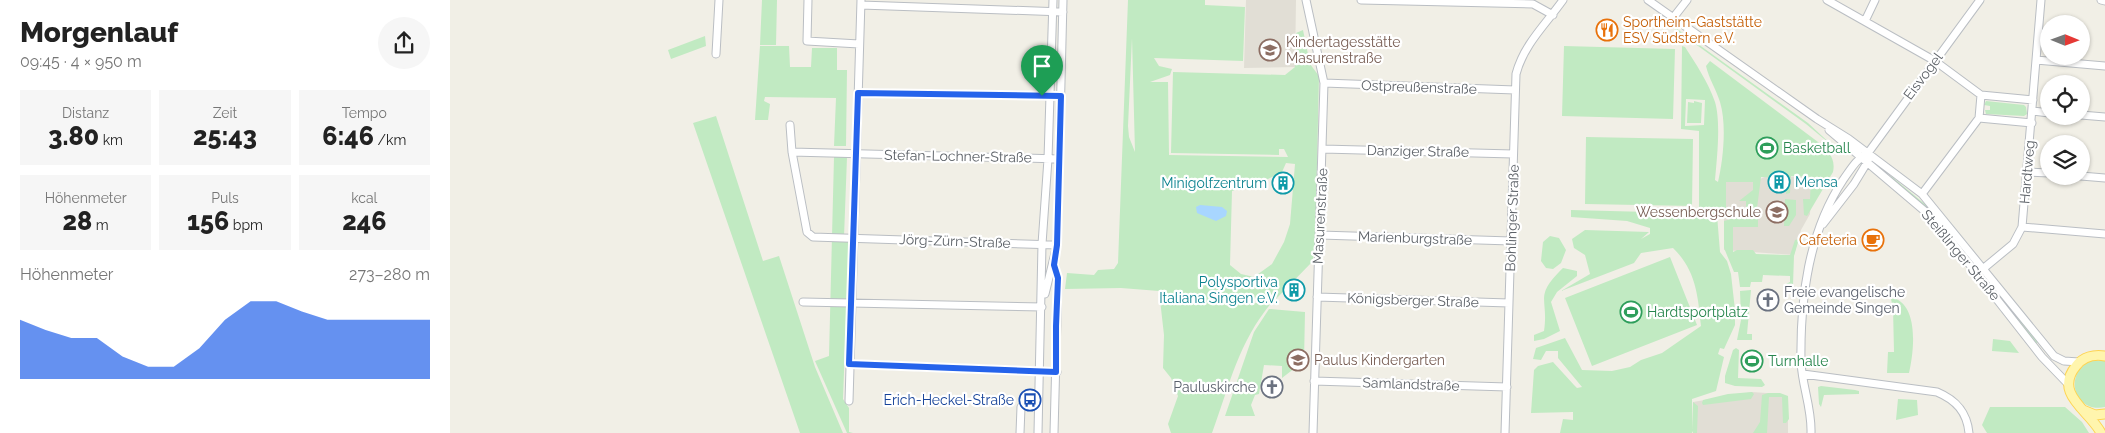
<!DOCTYPE html>
<html lang="de">
<meta charset="utf-8">
<style>
:root{--surface:#fff;--page:#f6f6f6;--text:#222;--muted:#767676;--accent:#2563eb}
body{margin:0;font-family:Raleway,sans-serif;background:var(--page);color:var(--text);height:100vh;display:flex;flex-direction:column;font-size:19px;white-space:nowrap}
*{box-sizing:border-box;margin:0}
p{font-size:16px;color:var(--muted)}
.icon{flex:none;width:28px;height:28px;fill:none;stroke:currentColor;stroke-width:2;stroke-linecap:round;stroke-linejoin:round}
.map{position:relative;flex:1;overflow:hidden}
.side{display:flex;flex-direction:column;background:var(--surface);width:450px}
.side>*{flex:none}
.needle{width:32px;rotate:91deg}
.fabs{position:absolute;left:1590px;top:15px;display:grid;gap:10px}
.fabs a{display:grid;place-items:center;width:50px;height:50px;border-radius:50%;background:var(--surface);box-shadow:0 1px 4px #0004;font-size:25px}
.pin{position:absolute;display:grid;place-items:center;width:42px;height:42px;color:#fff;margin:-51px -21px;border-radius:50% 50% 50% 0;rotate:-45deg;box-shadow:0 0 5px #0007}
.pin .icon{rotate:45deg}
.round{display:grid;place-items:center;flex:none;width:52px;height:52px;border-radius:26px;background:var(--page)}
.summary{display:flex;align-items:center;justify-content:space-between;height:85px;padding:0 20px}
h1{font-size:28px;font-weight:800;line-height:38px}
.metrics{display:grid;grid-template-columns:repeat(3,1fr);gap:8px;height:85px;padding:5px 20px}
.metrics div{display:grid;align-content:center;border-radius:0px;background:var(--page);text-align:center}
.metrics b{font-size:25px;font-weight:800}
.metrics small{font-size:14px;font-weight:400}
.metrics p{font-size:14px}
.chart{height:140px;padding:10px 20px}
.chart p{display:flex;justify-content:space-between}
.chart svg{width:100%;height:90px;margin-top:5px;fill:var(--accent);opacity:.7}
main{display:flex;flex:1;min-height:0}
.map>svg:first-child{display:block}
</style>
<main>
<section class="side">
<div class="summary"><div><h1>Morgenlauf</h1><p>09:45 · 4 × 950 m</p></div><a class="round"><svg class="icon" aria-label="share" viewBox="0 0 24 24"><path d="M12 15V3M7 8l5-5 5 5M5 13v7h14v-7"/></svg></a></div>
<div class="metrics">
<div><p>Distanz</p><b>3.80<small> km</small></b></div>
<div><p>Zeit</p><b>25:43</b></div>
<div><p>Tempo</p><b>6:46<small> /km</small></b></div>
</div>
<div class="metrics">
<div><p>Höhenmeter</p><b>28<small> m</small></b></div>
<div><p>Puls</p><b>156<small> bpm</small></b></div>
<div><p>kcal</p><b>246</b></div>
</div>
<div class="chart"><p><span>Höhenmeter</span>273–280 m</p>
<svg viewBox="0 0 160 44" preserveAspectRatio="none"><path d="M0 44V15L10 20L20 24L30 24L40 33L50 38L60 38L70 29L80 15L90 6L100 6L110 11L120 15L130 15L140 15L150 15L160 15V44z"/></svg>
</div>
</section>
<div class="map">
<svg width="1655" height="433" viewBox="0 0 1655 433">
<rect width="100%" height="100%" fill="#f1efe6"/>
<path fill="#e1ded5" d="M796,0H846L845,67L794,68Z
M1317,176L1362,177L1360,214L1351,230L1344,255L1274,250V182H1303Z
M1302,392L1330,394L1338,404V433H1243V402Z"/>
<path fill="#c1eac2" fill-rule="evenodd" d="M312,0H327L326,45H310Z
M678,0H755V5L795,7L793,61L704,58L709,66L722,69L720,75L700,82H718L719,155L838,157L834,149H829V155L721,153L723,72L835,75L845,67L846,33L853,30L860,64L869,76L865,252L862,262L825,300L810,298L786,300L791,304L822,302C788,343 780,384 762,433H721L718,424L728,396L721,378L713,368L714,335L709,291L671,288L615,289L617,273L644,275L648,270L664,269L668,263ZM682,38L685,152L679,137L678,126ZM836,163L845,164L840,224L834,242L822,264L804,277L791,274L780,265L782,191L812,182L832,172Z
M1209,16L1358,123L1385,148L1356,124L1208,17Z
M255,36L256,46L221,59L218,50Z
M310,46H339L340,67H361L362,48H387V70H397L396,146H384L386,98L315,97L314,101L320,104L318,120H305Z
M1114,46L1225,49L1223,119L1112,116Z
M1232,46L1235,47C1246,64 1258,82 1265,102C1271,122 1267,158 1265,180L1268,182C1273,161 1277,125 1270,102C1266,89 1259,79 1256,66L1260,61L1368,142C1378,151 1386,158 1383,172L1357,216L1354,215L1353,199H1360L1361,177L1341,176L1340,193L1336,194L1337,178L1311,177L1307,208L1296,209V201H1289L1303,190V182H1276V208L1267,215L1270,252L1277,261L1281,274L1285,310V325L1274,349L1270,348L1268,354L1274,357L1266,391L1242,399V430L1243,402L1248,406L1247,433H1243L1242,431V433H1110L1113,419L1123,420V412L1081,413L1084,370L1088,366L1103,362L1124,385L1127,388L1132,387L1108,358V351H1096L1091,360L1083,359L1086,348L1115,338L1132,370L1162,371L1180,367L1191,360L1212,353L1251,326C1248,296 1246,270 1223,248L1191,253L1184,263L1111,291L1140,274L1135,255L1124,248L1122,239L1135,230L1199,232L1191,239L1200,234V228L1177,221L1121,217V210L1238,213L1249,209V131L1231,129ZM1236,99L1255,100L1254,125L1235,126Z
M1244,101L1252,103L1251,123H1237L1238,102L1244,103Z
M1536,101L1574,105L1576,107L1577,114L1574,116L1536,114L1535,110H1540V106L1534,105Z
M266,116L313,261L329,256L365,367L393,433H350L243,123Z
M1136,137L1243,139L1242,206L1135,204Z
M384,157H397L394,237L399,238L393,399L399,408V432L403,433H397L365,361L379,356Z
M1441,176L1482,210L1588,342L1585,344L1486,217L1440,179Z
M1335,199L1346,200V215L1339,226H1334Z
M1288,217L1308,218V227H1283V252L1287,250H1303L1306,254L1340,255L1345,240L1349,239L1344,256L1343,285H1334L1340,282V276L1313,275L1312,282H1301L1300,287H1290L1288,272H1284L1274,248V221Z
M1100,236L1109,238L1116,250L1111,263L1103,269L1096,268L1091,261L1093,242Z
M1220,257L1247,325L1142,366L1115,298Z
M1113,268L1127,271V276L1107,292L1101,302L1110,331L1094,339L1084,341V335L1094,331C1099,298 1083,297 1113,268Z
M1301,290L1297,334H1302V340H1287L1291,320L1290,291Z
M1444,298C1469,307 1464,351 1459,373H1437L1438,352H1444L1443,308L1441,299Z
M819,309L855,312L854,361L832,378V366L814,365L809,394L805,395L801,405L805,416H775L804,332Z
M1543,339L1560,341L1569,353L1542,351Z
M1286,348L1289,350L1288,378L1311,379L1315,385L1312,387L1285,386L1275,383V376L1283,350Z
M1642,360L1655,361V407C1624,414 1612,373 1642,360Z
M1371,386L1405,390L1409,391V394L1374,395L1371,407L1369,404L1368,387Z
M1302,392L1304,394L1301,399L1253,405L1252,403L1253,400L1278,394Z
M1318,393H1330L1338,396L1339,419L1336,423H1333L1332,397H1319L1317,433H1303L1310,422L1312,395Z
M1448,399L1467,400L1468,415L1446,420Z
M1540,407H1615L1632,422L1639,433H1537L1532,425Z"/>
<path fill="#a8d6ff" d="M750,205L772,207L777,211L776,216L766,221L747,213L746,207Z"/>
<g fill="none" stroke-linecap="round" stroke-linejoin="round">
<g stroke="#babec3" stroke-width="9">
<path id="minor" d="M358,0L357,41L409,44
M856,0L874,83L863,433
M911,0L1083,4L1103,15
M1198,0L1367,119L1399,139L1472,194L1604,356L1614,361L1629,362
M1377,0L1485,61L1531,95L1583,100
M1651,0L1655,1
M411,5L613,12
M1223,18L1237,0
M1415,21L1425,0
M266,54L269,0
M1586,60L1655,66
M874,83L1065,90
M408,93L611,96
M1531,95L1529,118L1582,123
M1583,111L1599,113
M1631,115L1655,117
M340,125L342,152L357,232L363,237L607,245
M1379,130L1484,219L1592,357L1619,385
M873,149L1063,154
M342,152L609,159
M1578,172L1599,173
M1631,176L1655,178
M1472,194L1529,118
M1373,224L1404,184L1418,161
M1572,227L1655,234
M870,235L1061,241
M604,265L608,279L604,433
M1534,268L1563,244L1572,227L1591,0
M595,294L607,245L613,0
M867,297L1059,303
M353,302L592,307
M399,364L607,372
M1353,374L1487,392C1506,400 1517,412 1519,433
M864,381L1057,387
M399,401L411,0
M570,433L571,407
M588,433L592,244L598,159L603,0
M1055,433L1066,74C1074,44 1096,24 1113,0
M1361,433C1362,408 1352,386 1351,362C1350,299 1358,233 1393,180C1401,169 1406,159 1418,153L1530,0"/>
</g>
<g stroke="#fed452" stroke-width="11">
<path id="major" d="M1633,410L1645,415L1655,414
M1651,433C1640,411 1603,394 1626,366C1633,357 1644,354 1655,356"/>
</g>
<use href="#minor" stroke="#fff" stroke-width="7"/>
<use href="#major" stroke="#fff5ad" stroke-width="9"/>
</g>
<g fill="none" stroke-linecap="round" stroke-linejoin="round">
<g stroke="#fff" stroke-width="10">
<path id="route" d="M408,93L611,96L607,245L604,265L608,278L606,326V372L399,364Z"/>
</g>
<use href="#route" stroke="#2563eb" stroke-width="6"/>
</g>
<defs>
<g id="restaurant-ring" transform="scale(1.125)"><circle r="9.5" fill="#fff" stroke="#e8710a" stroke-width="1.5"/><path d="M-5-6h1v4h1v-4h1v4h1v-4h1v5L-1.5 .5V6h-2V.5L-5-1ZM5-6V6H3V1.5H1.5Q1.5-4 5-6Z" fill="#e8710a"/></g>
<g id="school-ring" transform="scale(1.125)"><circle r="9.5" fill="#fff" stroke="#8d6e63" stroke-width="1.5"/><path d="M0-5L7-2L0 1L-7-2ZM-4 1L0 2.5L4 1V4Q0 6-4 4Z" fill="#8d6e63"/></g>
<g id="stadium-ring" transform="scale(1.125)"><circle r="9.5" fill="#fff" stroke="#2e9e5b" stroke-width="1.5"/><path d="M0-5a6.5 5 0 1 0 0 10a6.5 5 0 1 0 0-10ZM-3.5-1.8h7v3.6h-7Z" fill="#2e9e5b"/></g>
<g id="building-ring" transform="scale(1.125)"><circle r="9.5" fill="#fff" stroke="#0f9aa8" stroke-width="1.5"/><path d="M-4-6H4V6H1V3H-1V6H-4ZM-2.5-4.3h1.7v1.8h-1.7ZM.8-4.3h1.7v1.8H.8ZM-2.5-1h1.7V.8h-1.7ZM.8-1h1.7V.8H.8Z" fill="#0f9aa8"/></g>
<g id="cafe-ring" transform="scale(1.125)"><circle r="9.5" fill="#fff" stroke="#e8710a" stroke-width="1.5"/><path d="M-5.5-4.5H6V0H3Q3 3.5 0 3.5H-2.5Q-5.5 3.5-5.5 0ZM3-3.2v2h1.7v-2ZM-6 4.5H4V6H-6Z" fill="#e8710a"/></g>
<g id="church-ring" transform="scale(1.125)"><circle r="9.5" fill="#fff" stroke="#6b7280" stroke-width="1.5"/><path d="M-1.2-6h2.4v3.5h3.3v2.4h-3.3V6h-2.4V-.1h-3.3v-2.4h3.3Z" fill="#6b7280"/></g>
<g id="bus-ring" transform="scale(1.125)"><circle r="9.5" fill="#fff" stroke="#1a4fb4" stroke-width="1.5"/><path d="M-5-6H5V4H4V6H2V4H-2V6H-4V4H-5ZM-3.5-4V0h7V-4ZM-3.5 1.2v1.5H-2V1.2ZM2 1.2v1.5H3.5V1.2Z" fill="#1a4fb4"/></g>
</defs>
<g fill-rule="evenodd">
<use href="#restaurant-ring" x="1157" y="30"/>
<use href="#school-ring" x="820" y="50"/>
<use href="#stadium-ring" x="1317" y="148"/>
<use href="#building-ring" x="1329" y="182"/>
<use href="#building-ring" x="833" y="183"/>
<use href="#school-ring" x="1327" y="212"/>
<use href="#cafe-ring" x="1423" y="240"/>
<use href="#building-ring" x="844" y="290"/>
<use href="#church-ring" x="1318" y="300"/>
<use href="#stadium-ring" x="1181" y="312"/>
<use href="#school-ring" x="848" y="360"/>
<use href="#stadium-ring" x="1302" y="361"/>
<use href="#church-ring" x="822" y="387"/>
<use href="#bus-ring" x="580" y="400"/>
</g>
<g text-anchor="middle" dominant-baseline="central" stroke-width="4.5" stroke-linejoin="round" paint-order="stroke">
<g font-size="14" fill="#c56008" stroke="#fff" text-anchor="start">
<text x="1173" y="22">Sportheim-Gaststätte<tspan x="1173" dy="16">ESV Südstern e.V.</tspan></text>
<text x="1407" y="240" text-anchor="end">Cafeteria</text>
</g>
<g font-size="14" fill="#785e54" stroke="#fff" text-anchor="start">
<text x="836" y="42">Kindertagesstätte<tspan x="836" dy="16">Masurenstraße</tspan></text>
<text x="1311" y="212" text-anchor="end">Wessenbergschule</text>
<text x="864" y="360">Paulus Kindergarten</text>
</g>
<g font-size="14" fill="#5d6268" stroke="#fff">
<text transform="translate(1473 76) rotate(-53)">Eisvogel</text>
<text transform="translate(969 87) rotate(2)">Ostpreußenstraße</text>
<text transform="translate(968 151) rotate(1)">Danziger Straße</text>
<text transform="translate(508 156) rotate(1)">Stefan-Lochner-Straße</text>
<text transform="translate(1577 172) rotate(-85)">Hardtweg</text>
<text transform="translate(870 216) rotate(-87)">Masurenstraße</text>
<text transform="translate(1062 218) rotate(-88)">Bohlinger Straße</text>
<text transform="translate(965 238) rotate(2)">Marienburgstraße</text>
<text transform="translate(505 241) rotate(2)">Jörg-Zürn-Straße</text>
<text transform="translate(1511 255) rotate(50)">Steißlinger Straße</text>
<text transform="translate(963 300) rotate(2)">Königsberger Straße</text>
<text transform="translate(961 384) rotate(2)">Samlandstraße</text>
</g>
<g font-size="14" fill="#27864d" stroke="#fff" text-anchor="start">
<text x="1333" y="148">Basketball</text>
<text x="1197" y="312">Hardtsportplatz</text>
<text x="1318" y="361">Turnhalle</text>
</g>
<g font-size="14" fill="#0d838f" stroke="#fff" text-anchor="end">
<text x="1345" y="182" text-anchor="start">Mensa</text>
<text x="817" y="183">Minigolfzentrum</text>
<text x="828" y="282">Polysportiva<tspan x="828" dy="16">Italiana Singen e.V.</tspan></text>
</g>
<g font-size="14" fill="#5b616d" stroke="#fff" text-anchor="start">
<text x="1334" y="292">Freie evangelische<tspan x="1334" dy="16">Gemeinde Singen</tspan></text>
<text x="806" y="387" text-anchor="end">Pauluskirche</text>
</g>
<g font-size="14" fill="#164399" stroke="#fff" text-anchor="end">
<text x="564" y="400">Erich-Heckel-Straße</text>
</g>
</g>
</svg>
<div class="fabs">
<a><svg class="needle" viewBox="-14 -14 28 28"><path d="M0-13l5 13h-10z" fill="#e53935"/><path d="M0 13l5-13h-10z" fill="#767676"/></svg></a>
<a><svg class="icon" aria-label="locate" viewBox="0 0 24 24"><circle cx="12" cy="12" r="6"/><path d="M12 2v4M12 18v4M2 12h4M18 12h4"/></svg></a>
<a><svg class="icon" aria-label="layers" viewBox="0 0 24 24"><path d="M12 4l9 5-9 5-9-5zM3 14l9 5 9-5"/></svg></a>
</div>
<div class="pin" style="left:592px;top:96px;background:#1e9e55"><svg class="icon" aria-label="arrive" viewBox="0 0 24 24"><path d="M6 21V4h12l-3 4 3 4H6"/></svg></div>
</div>
</main>
